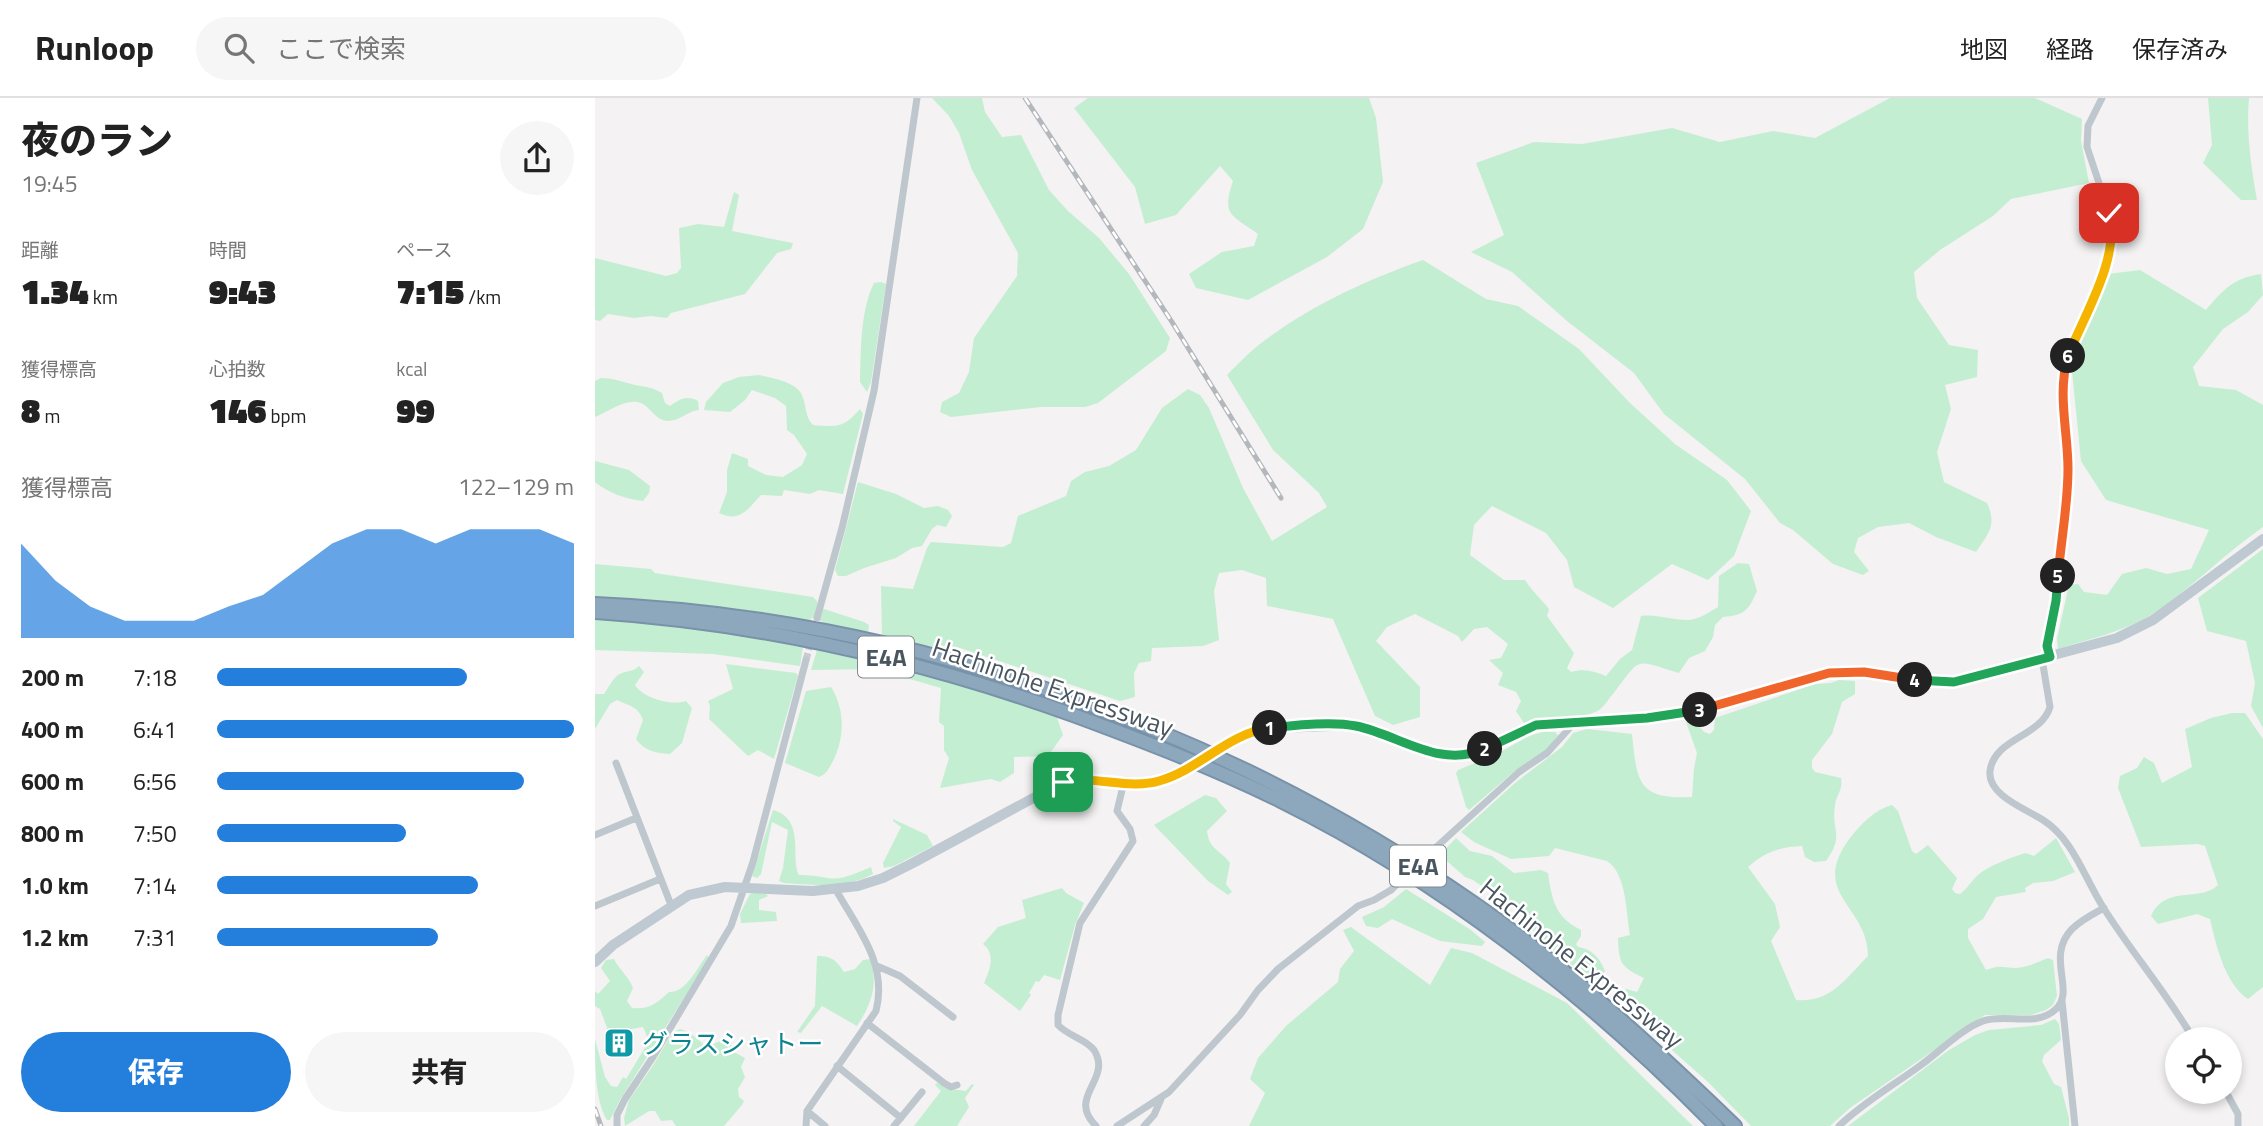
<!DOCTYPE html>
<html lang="ja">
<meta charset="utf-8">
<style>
:root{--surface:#fff;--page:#f6f6f6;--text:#222;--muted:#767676;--line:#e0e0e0;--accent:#247edc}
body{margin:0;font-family:"Titillium Web","Noto Sans JP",sans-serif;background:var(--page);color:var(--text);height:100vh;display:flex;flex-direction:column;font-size:26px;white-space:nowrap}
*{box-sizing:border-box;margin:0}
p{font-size:23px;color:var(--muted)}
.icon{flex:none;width:38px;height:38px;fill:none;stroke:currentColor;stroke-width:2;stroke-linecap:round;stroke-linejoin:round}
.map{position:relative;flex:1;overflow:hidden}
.panel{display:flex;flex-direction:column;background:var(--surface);width:595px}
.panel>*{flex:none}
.controls{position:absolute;left:1570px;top:929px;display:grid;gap:14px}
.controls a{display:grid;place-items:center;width:77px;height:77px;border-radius:50%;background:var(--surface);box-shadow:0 4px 10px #0003;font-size:35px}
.pin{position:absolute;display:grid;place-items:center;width:60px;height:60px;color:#fff;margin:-30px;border-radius:14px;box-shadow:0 4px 10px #0006}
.km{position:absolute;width:35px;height:35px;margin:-18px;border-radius:50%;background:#222;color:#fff;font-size:19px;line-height:35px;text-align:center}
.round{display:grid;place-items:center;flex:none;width:74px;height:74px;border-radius:37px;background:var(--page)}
.summary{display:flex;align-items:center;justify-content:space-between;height:119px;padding:0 21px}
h1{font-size:38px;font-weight:800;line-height:52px}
.stats{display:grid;grid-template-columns:repeat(3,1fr);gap:10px;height:119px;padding:7px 21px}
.stats div{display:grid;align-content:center}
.stats b{font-size:35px;font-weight:800}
.stats small{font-size:19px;font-weight:400}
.stats p{font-size:19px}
.chart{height:196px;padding:14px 21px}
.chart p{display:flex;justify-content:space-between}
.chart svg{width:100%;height:126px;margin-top:7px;fill:var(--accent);opacity:.7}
.cta{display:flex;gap:14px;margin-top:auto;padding:14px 21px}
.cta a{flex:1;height:80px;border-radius:42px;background:var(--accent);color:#fff;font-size:28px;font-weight:800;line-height:80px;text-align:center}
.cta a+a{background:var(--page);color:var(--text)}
ul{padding:0 21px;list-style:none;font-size:23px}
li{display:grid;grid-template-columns:112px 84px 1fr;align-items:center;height:52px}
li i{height:18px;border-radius:9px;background:var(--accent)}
header{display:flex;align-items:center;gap:42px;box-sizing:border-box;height:98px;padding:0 35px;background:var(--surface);border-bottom:2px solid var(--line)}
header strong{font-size:33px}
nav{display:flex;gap:38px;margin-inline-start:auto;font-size:24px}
.search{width:490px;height:63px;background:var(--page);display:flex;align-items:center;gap:18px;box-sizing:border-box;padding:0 24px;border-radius:38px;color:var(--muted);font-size:26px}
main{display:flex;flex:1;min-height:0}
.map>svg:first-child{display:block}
</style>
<header>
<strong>Runloop</strong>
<div class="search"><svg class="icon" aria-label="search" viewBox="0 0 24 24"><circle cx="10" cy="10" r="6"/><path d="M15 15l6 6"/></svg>ここで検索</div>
<nav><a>地図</a><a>経路</a><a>保存済み</a></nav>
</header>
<main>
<section class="panel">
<div class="summary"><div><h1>夜のラン</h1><p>19:45</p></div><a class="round"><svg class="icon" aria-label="share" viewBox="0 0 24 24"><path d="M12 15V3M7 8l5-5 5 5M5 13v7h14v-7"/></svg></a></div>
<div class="stats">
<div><p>距離</p><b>1.34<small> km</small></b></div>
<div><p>時間</p><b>9:43</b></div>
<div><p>ペース</p><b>7:15<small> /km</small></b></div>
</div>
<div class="stats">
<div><p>獲得標高</p><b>8<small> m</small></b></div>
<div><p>心拍数</p><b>146<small> bpm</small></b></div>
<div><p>kcal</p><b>99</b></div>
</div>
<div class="chart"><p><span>獲得標高</span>122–129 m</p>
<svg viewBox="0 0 160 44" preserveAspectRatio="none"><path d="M0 44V11L10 24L20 33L30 38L40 38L50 38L60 33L70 29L80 20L90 11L100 6L110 6L120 11L130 6L140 6L150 6L160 11V44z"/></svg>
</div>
<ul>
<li><b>200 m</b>7:18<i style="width:70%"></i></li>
<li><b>400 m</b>6:41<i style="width:100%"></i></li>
<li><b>600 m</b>6:56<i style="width:86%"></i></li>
<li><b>800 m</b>7:50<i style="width:53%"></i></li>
<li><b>1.0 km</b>7:14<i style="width:73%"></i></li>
<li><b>1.2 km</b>7:31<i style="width:62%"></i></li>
</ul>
<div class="cta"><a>保存</a><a>共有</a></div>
</section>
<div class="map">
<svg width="1668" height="1028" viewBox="0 0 1668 1028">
<rect width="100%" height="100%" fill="#f4f2f2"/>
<path fill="#c4eed2" d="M337,0H387L390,14L407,39L426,37L454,92L473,113L504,140L534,176L575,240L571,253L503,305L490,309H446L356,319L345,314L347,304L364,295L374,274L379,240L422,178L423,155L377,72L364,35L354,18Z
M493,0H774L781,20L788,84L768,131L732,159L653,202L601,190L594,176L627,154L659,148L663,136C637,117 626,118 638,83L625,68L581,117L550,126L540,89L479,10Z
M1295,0H1440L1487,21L1486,43L1494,85L1416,101L1398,118L1345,152L1319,174L1322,200L1354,247L1383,252L1382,279L1350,287L1356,311L1342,354L1349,384L1392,405C1402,427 1394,435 1381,454L1341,439L1314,425L1283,429L1263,440L1259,454L1274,473L1268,477L1238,466L1198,432L1185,425L1150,381L1069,316L1039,275L972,223L917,174L876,154L909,137L881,65L939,44L987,46L1077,30L1125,44L1178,33L1220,40Z
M1613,0H1654C1651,34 1656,68 1662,102H1646L1608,65L1617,47Z
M139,94L144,97L137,133L198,145L196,151L182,155L150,196L76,215L72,220L56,218L39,220L13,216L5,223L0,222V160L71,178L82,175L86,170L84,130L103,126L129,129Z
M828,162L891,201L923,208L984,251L1035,305L1080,346L1132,382L1156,413L1139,458L1113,482L1077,466L1018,510L979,489L972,462L951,435L897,408L879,427L875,457L909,482H930C937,493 946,501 954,511L952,518L979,555L972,570L976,574C989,570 999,573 1011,578L1025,561L1037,552L1046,518C1062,516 1076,522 1092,522C1103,522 1113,515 1123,509L1124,478L1143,465L1154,466L1162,493C1153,513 1150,517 1128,519L1120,527L1118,539L1110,553L1094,560L1084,575C1038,561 1047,558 1018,596C1014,600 1009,609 1004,612C988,622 950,619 929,625L921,613L926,603L921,594L903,587L908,575L894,562L906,560L913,546L892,529L879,531L867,544L863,538L820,516L792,529L781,543L825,589V619L798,627L780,618L738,521L672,508L671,480L647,472L624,475L619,493L624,542L608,548L557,550L556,563L544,565L539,575L540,599L525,603L365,550L350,552L287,538L286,488L318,491L332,450L336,444L408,449L416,445L423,418L471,398L476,383L490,374L514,368L541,352L567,310L593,291L605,297L614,310L648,390L677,443L732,409L724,395L678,352L632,277C645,264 658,250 673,240C719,206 774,181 828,162Z
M1545,172L1611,212C1628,192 1638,180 1666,176L1668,197L1653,214L1628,231L1598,269L1604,288L1641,292L1668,307V429C1629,456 1596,491 1556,517C1527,534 1495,541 1463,551L1462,541L1474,487L1483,486L1489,494L1512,497L1527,476L1551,470L1572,476L1596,471L1614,432L1511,402L1486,363L1477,273L1491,227L1513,176Z
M286,184L291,186L276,284L272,294L265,284C266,253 265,213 279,185Z
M164,277C177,280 198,283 206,295C212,306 209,318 218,327C243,329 248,330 265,311L268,316L248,396L224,392L215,396L189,392L187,398L166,397C153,411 145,425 124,415L132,394V372L137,355L153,361V368L171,377L188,379L207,367L212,356L199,337L192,332L191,308L180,300L157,292L150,302L135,314L109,312L111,304L128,285L144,279Z
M6,280C19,280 28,284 40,287C50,289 57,289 67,295L70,305L75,308C85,301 92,297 103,303L104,312C92,313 85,323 73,323C64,322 61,318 55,312C39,293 18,312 0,319V283Z
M0,363L34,372L55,388L54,395L48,403C31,401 13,395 0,384Z
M263,384L301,396L329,410L343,408L353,412L357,418L351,429L342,427L337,431L327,448L317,450L301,460L269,470L251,478H243L240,472Z
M1668,451V630L1656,608L1660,585L1651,543L1612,533L1603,500Z
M0,466L56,471L60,475L218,499L222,503L223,509L269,524L274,527L273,535L234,527L218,519L213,524L139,510L0,500Z
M0,520C70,524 140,532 208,549L205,568L118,556L0,552Z
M222,552C303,568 383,588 461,617L468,637L453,658L419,659V675L405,684L396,681L345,690L354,660L349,652V628L344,624L346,590L280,571L216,572Z
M131,566L201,575L203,578L179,661L163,652L153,658L114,621L115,608L113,603L138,591Z
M44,568L49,574L40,587C48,600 76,608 91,603L97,610L87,645L75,656C61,655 49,653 41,641L48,622C43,608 34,608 22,602L15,606L0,631V596H9C13,590 17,582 23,577C31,572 37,575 44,568Z
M1244,582L1260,583V596L1247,604L1237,636L1217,662V670L1220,674L1246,680C1248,693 1242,695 1240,707C1236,734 1250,736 1231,763L1219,764L1210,759L1207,748C1184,749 1170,754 1153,769L1180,806L1185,829L1176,843L1201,902C1236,905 1250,881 1273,858C1273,807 1213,796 1255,740C1266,726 1279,712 1297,707L1303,713L1317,753L1321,756L1333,747L1362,780L1357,791L1360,795L1365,796C1373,790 1374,786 1380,780C1389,769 1417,759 1431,755L1439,758L1461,740L1480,774L1458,783L1438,785L1430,790L1431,794L1401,799L1388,821L1373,831V840L1391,872C1406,867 1404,869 1419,870C1431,870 1443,864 1453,860L1458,862L1462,898L1458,907L1451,912L1436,917H1390L1255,1010L1235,1028H1156L1113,984L1052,930L1041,915L1022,897L1031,891L1042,894L1049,880C1026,869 1024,866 1023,840L1035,837C1031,815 1032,776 1012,763L960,750L954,758L916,761L879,744L866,734L920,685L967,649L978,635L992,631L1037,636C1042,683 1042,702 1097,699L1099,670L1102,655L1091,624L1100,623L1109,634L1115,636L1119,632L1120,620L1220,586L1236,585Z
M236,589C250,611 250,639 238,663C234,670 232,676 224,679L190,665L211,593Z
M1637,615H1650L1668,641V889L1653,901C1630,886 1621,847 1615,821L1602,816L1563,826L1556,818C1571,786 1604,805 1623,787L1610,748L1603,746L1546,749L1523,690L1525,678L1542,670L1549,659L1559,665L1567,685L1597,669L1590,631L1616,620Z
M948,634H960L963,637L952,652L921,672L874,712L871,709L861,675L863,672L900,657L934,638Z
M610,697L621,700L632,713L612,733C614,752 626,752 635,765L631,786L637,794L633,797L613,783L559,727Z
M178,712C211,721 195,761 204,777C215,777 222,778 232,780C247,783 263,774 276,769L278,776C251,791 218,787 189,785L184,783L188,770L193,732L177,724L166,776L162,780L157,778Z
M298,721L332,737L338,748L299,768L289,770L288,765L306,729L298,723Z
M861,740L875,753L897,758L919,775L946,772L953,775C957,802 960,819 986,832V838L981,846L983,849C997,851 1005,860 1010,873L1004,882L994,880L944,841L926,815L878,782L870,779L845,757Z
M467,790L471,795L489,805L480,827L465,882L449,877L444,884L441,883L434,895L436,897L425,913L389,885C395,872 401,856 388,846L403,829L431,820L427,802Z
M811,791L876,832L890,844L887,848L845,843L797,821L783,830L771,828L767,819L789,809Z
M160,794L171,796L173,798L164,802V812L181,814L182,823L146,825L145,816L155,796Z
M756,829L835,887L856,850L877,855L972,905L1098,1028H654L670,995L655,981L663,960L691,928L743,884L745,871L759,853L748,832Z
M112,857L114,860L25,1002L15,1022H12C0,1003 0,965 0,941L10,979L16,988L22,989L28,979L31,981L54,943L48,929L14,935L5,911L0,908V893L3,896L15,883L6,870L11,862L19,861C24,871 34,879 38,890L32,903L37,910C54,912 62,905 74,894C91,895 102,870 112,857Z
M222,858C237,858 241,862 249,874L260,871L268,862L275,861C284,886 276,907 262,928L227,908L206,935L202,934L220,908Z
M1460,921L1464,926L1466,942L1449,957L1447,963L1459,986L1466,989L1474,1020V1028H1253L1354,952L1380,937L1394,932L1446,927Z
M85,931L94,934L112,949L125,943L136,946L137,953L150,960L146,969L150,979L143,991L144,999L149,1003L147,1007L129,1028H81L77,1022L66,1023L60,1013H54L30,1028L29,1020L34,1002L59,966L77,935Z
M342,985L356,991L371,993L377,986L379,987L370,1000L374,1009L362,1028H319L346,993L340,987Z"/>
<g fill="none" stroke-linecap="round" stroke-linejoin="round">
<path stroke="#cacbcd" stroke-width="7" stroke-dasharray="7 3.5" stroke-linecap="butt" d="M211,562L222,520"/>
<g stroke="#7892a9" stroke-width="16">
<path id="highway" d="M0,506C310,519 626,629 880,806C974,871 1058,949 1140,1028
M0,514C165,525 326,562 481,618C551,644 619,670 686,703C846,782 996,900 1121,1028"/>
</g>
<path stroke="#bec7cd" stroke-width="7" d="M222,520L247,430L279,293L322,0
M1455,559C1450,540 1459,521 1461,502C1466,465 1470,427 1473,390C1475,351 1462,310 1470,272C1480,221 1528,169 1514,115L1492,49L1493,28L1507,0
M1447,561L1455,609C1446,639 1399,640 1395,673C1392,697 1431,711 1448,722C1478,741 1489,779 1508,809C1536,854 1572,895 1599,942
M21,665L76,807
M0,737L41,720
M838,752L924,674L952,655L980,624
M0,808L65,781
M282,868L305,878L358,919
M1467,903L1480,1028
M272,925L349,985L356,989L362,987
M242,968L306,1020
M1631,994L1643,1016V1028
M212,1013L230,1028
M22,1028V1017L30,1001L58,959L136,828L158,764L211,562
M211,1028L212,1013L281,913C293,866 263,831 241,792
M299,1028L327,994
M501,1028C471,998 518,982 499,952C491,941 473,938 463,927V917L485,825L538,743L535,731L522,713L529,684
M522,1028L574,994L645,917L663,892L683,871L763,808L779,802L796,792
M549,1028L559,1017L566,1001
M1244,1028C1269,1004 1299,987 1326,967C1344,954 1368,930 1388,923C1411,915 1441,930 1461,911C1481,892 1450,859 1477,831C1486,822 1498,816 1509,810"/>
<path stroke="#bfc9d2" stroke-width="10" d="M628,648L655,634L666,631L759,627L780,633L825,652L849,657H869L885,653L941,627L1052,620L1099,613L1234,575L1269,574L1321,583L1359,584L1522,540L1558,522L1668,441
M0,864L18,847L94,797L130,789L218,793L263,788L288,780L318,765L468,684L483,681L556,685L590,671"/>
<use href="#highway" stroke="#8da7bd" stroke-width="12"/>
<g stroke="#b4b8bc" stroke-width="5">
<path id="rail" d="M430,0L577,224L686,400
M0,1011L6,1028"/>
</g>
<use href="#rail" stroke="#fff" stroke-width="2.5" stroke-dasharray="8" stroke-linecap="butt"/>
<path stroke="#bec7cd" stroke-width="7" d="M796,792L838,752"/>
<path stroke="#bfc9d2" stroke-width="10" d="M590,671L628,648"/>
</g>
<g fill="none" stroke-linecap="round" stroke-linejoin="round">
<g stroke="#fff" stroke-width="14">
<path id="split-1" d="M468,684C500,677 533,692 564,683C604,672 633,635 675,630"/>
</g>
<g stroke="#fff" stroke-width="14">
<path id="split-2" d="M675,630C699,627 738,623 761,628C805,637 843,671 890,651"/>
</g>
<g stroke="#fff" stroke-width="14">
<path id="split-3" d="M890,651L941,627L1052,620L1105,612"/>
</g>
<g stroke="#fff" stroke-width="14">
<path id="split-4" d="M1105,612L1234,575L1269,574L1320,582"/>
</g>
<g stroke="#fff" stroke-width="14">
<path id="split-5" d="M1320,582L1359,584L1455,559L1452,548L1461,503L1463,478"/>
</g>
<g stroke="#fff" stroke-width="14">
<path id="split-6" d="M1463,478C1466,442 1473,407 1473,371C1473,333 1462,296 1473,258"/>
</g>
<g stroke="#fff" stroke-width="14">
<path id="split-7" d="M1473,258C1489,217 1526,159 1514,115"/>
</g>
<use href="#split-1" stroke="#f5b400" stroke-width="9"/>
<use href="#split-2" stroke="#22a559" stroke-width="9"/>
<use href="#split-3" stroke="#22a559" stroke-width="9"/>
<use href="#split-4" stroke="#f0652b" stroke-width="9"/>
<use href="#split-5" stroke="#22a559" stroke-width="9"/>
<use href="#split-6" stroke="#f0652b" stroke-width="9"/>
<use href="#split-7" stroke="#f5b400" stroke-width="9"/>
</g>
<defs>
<g id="building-square" transform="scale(1.575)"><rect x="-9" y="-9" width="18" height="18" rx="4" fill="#0f9aa8" stroke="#fff"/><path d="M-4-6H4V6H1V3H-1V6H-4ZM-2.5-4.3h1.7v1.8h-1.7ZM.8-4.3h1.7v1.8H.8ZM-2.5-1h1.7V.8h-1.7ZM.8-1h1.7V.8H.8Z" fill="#fff"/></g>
</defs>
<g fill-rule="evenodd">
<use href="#building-square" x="24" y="945"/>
</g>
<g text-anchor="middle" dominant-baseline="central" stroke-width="5" stroke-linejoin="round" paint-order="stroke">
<g fill="#fff" stroke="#80898f" stroke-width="2">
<rect x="263" y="538.5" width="56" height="41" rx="5"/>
<rect x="795" y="747.5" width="56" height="41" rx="5"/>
</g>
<g font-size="24" font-weight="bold" fill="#4a565f">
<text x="291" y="559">E4A</text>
<text x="823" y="768">E4A</text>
</g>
<g font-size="26" fill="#4a565f" stroke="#fff">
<text transform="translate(458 589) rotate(19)">Hachinohe Expressway</text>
<text transform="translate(987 865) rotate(39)">Hachinohe Expressway</text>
</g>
<g font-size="26" fill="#0d838f" stroke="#fff" text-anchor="start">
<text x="47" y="945">グラスシャトー</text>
</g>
</g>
</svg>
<div class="controls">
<a><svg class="icon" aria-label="locate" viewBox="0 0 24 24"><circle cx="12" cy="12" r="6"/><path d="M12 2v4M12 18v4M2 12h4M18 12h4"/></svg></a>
</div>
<div class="pin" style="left:468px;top:684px;background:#1e9e55"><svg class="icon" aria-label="arrive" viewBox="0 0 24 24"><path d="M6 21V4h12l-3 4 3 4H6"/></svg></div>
<div class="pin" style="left:1514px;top:115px;background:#d93025"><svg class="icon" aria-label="check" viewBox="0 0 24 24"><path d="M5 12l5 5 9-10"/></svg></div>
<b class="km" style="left:675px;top:630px">1</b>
<b class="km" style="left:890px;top:651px">2</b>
<b class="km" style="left:1105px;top:612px">3</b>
<b class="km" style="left:1320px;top:582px">4</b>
<b class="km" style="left:1463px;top:478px">5</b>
<b class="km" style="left:1473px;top:258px">6</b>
</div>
</main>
